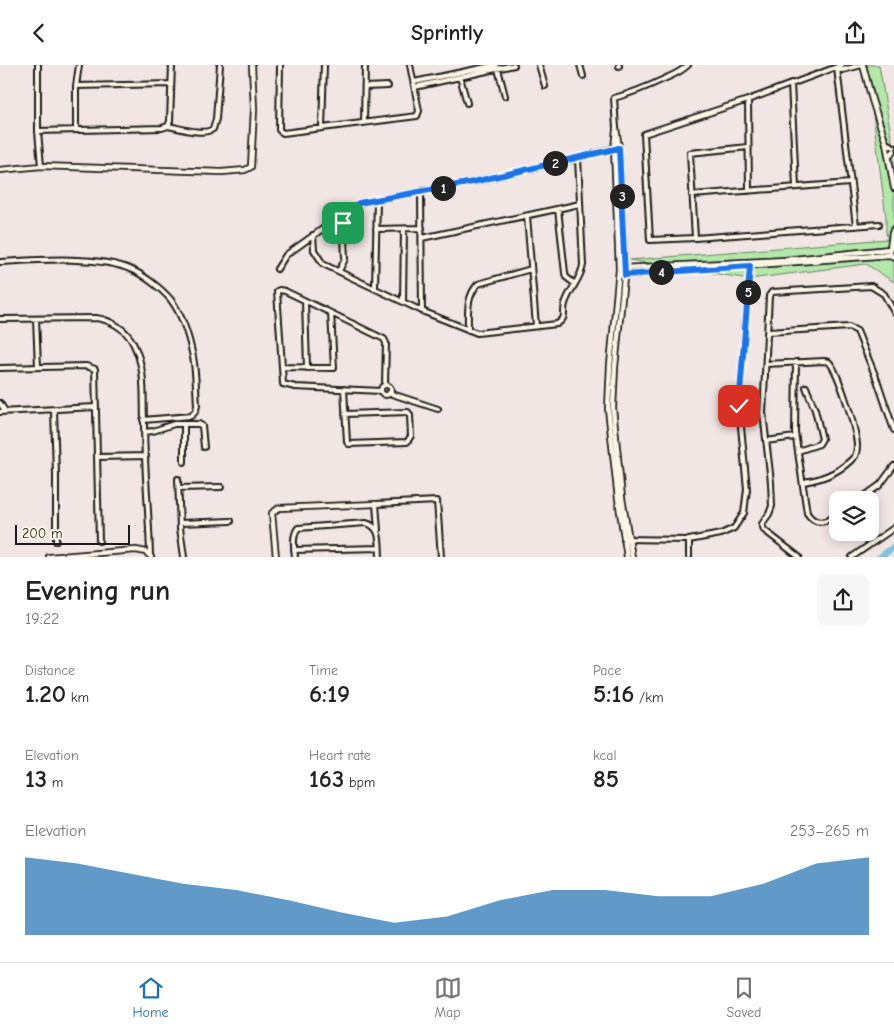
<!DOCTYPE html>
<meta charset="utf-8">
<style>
:root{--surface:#fff;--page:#f6f6f6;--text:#222;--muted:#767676;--line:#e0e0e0;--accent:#1f6fb2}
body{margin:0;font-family:"Comic Neue",sans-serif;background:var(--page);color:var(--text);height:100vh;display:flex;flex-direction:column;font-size:19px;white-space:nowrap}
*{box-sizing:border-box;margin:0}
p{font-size:16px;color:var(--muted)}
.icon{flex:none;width:28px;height:28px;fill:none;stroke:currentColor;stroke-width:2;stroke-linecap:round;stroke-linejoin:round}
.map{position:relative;height:492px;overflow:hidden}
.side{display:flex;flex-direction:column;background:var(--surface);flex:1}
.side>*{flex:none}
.fabs{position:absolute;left:829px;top:426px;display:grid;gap:10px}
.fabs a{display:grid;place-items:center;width:50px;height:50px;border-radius:10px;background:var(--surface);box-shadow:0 2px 12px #0003;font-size:25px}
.scale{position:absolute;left:15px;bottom:12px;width:115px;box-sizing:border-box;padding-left:5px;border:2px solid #1c1c1c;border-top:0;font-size:14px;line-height:18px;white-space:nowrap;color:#1c1c1c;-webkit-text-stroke:4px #fcf5e5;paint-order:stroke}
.pin{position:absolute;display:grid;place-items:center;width:42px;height:42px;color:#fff;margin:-21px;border-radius:10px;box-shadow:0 2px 8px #0006}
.km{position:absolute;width:25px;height:25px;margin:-12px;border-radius:50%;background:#222;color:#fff;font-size:14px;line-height:25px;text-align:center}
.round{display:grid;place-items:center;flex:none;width:52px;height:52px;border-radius:10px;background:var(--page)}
.head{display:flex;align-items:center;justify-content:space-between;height:85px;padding:0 25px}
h1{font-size:28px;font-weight:700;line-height:38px}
.metrics{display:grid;grid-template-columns:repeat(3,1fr);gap:8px;height:85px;padding:5px 25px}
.metrics div{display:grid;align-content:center}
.metrics b{font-size:25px;font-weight:700}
.metrics small{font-size:14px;font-weight:400}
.metrics p{font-size:14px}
.chart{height:140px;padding:10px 25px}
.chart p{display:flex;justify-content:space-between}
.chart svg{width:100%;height:90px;margin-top:5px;fill:var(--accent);opacity:.7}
header{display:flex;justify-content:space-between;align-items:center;height:65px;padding:0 25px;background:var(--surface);font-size:22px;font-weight:700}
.tab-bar{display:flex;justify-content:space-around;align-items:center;height:70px;border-top:1px solid var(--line);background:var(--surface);font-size:14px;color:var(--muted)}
.tab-bar a{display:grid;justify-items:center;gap:2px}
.tab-bar .current{color:var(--accent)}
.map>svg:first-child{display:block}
</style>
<header><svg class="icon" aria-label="back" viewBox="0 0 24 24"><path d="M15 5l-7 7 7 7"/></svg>Sprintly<svg class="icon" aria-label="share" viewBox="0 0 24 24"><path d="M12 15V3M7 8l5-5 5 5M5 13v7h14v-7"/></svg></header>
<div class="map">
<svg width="894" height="492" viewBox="0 0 894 492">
<rect width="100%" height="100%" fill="#f1e6e3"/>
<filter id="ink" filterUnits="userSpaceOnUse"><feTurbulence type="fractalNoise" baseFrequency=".02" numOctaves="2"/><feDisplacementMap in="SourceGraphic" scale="10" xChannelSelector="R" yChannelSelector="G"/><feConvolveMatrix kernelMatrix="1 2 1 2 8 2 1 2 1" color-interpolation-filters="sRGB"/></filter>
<g filter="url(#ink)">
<path fill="#b3e8aa" stroke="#688263" d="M867,0H879L894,88V217L866,199L749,214L630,195L888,174L886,168V153Z"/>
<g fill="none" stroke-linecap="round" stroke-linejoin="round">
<path stroke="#7ec3df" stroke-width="7" d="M880,492L894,482"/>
<g stroke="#1c1c1c" stroke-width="8">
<path id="minor" d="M38,0V66L41,101
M280,0L279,65L283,68L417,51L419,46L410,0
M539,0L545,21
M580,0L583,11
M619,0V1
M842,0L748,35L644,69L650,175L695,173L879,159
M837,3L856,161
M837,3L843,5L862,0
M498,4L505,31
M460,12L467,38
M414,17L496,0
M791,18L796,122
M76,21L171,19
M365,22L388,21
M415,22L514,0
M748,35L749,126
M364,58L365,0
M168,61C180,63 202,71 213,64L216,54L220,0
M322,63L324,0
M616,63L614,33C633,28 647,22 664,14C673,10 681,7 688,0
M76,65V21L79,0
M38,66L162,63L168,61L170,56L172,0
M886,78L894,82
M889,91L894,86
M578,93L615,83
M692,130L850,118
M558,144L565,208L566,212L575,219
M527,151L536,261
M376,164L422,163
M313,170L314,185L323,199L422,246L421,127
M422,173L580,139
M695,173L690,88L748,82
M0,197C34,195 101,190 132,205C144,210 163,225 171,235C183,251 189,272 193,292C196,307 196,325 197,341L195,347L191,351L143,355
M277,204L286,190L359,138L473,117L578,93L583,200C581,214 569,225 565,239C562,250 568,251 557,259L477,268L422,246
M339,206L345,194L343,148
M375,223L377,135
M279,225L285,226L331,248L334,303L282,302L277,226Z
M305,236L307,303
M403,236L404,164
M331,248L384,274L386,278L385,320
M0,254L96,253C111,255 126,264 133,278C146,303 143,329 144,356C144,401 149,446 150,490
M36,254L38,302
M468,265C468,248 466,232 478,219L531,204
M768,267L849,262L857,266L877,315L894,365
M796,297L795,367L807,448C816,462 827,457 838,449
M766,299L824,296L829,297C839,308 856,364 857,380C857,384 857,387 855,391C841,407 823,414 804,417
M282,302L283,319L295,322L381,326
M0,303L86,301L95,304L99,476
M381 325a5 5 0 1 1 10 0a5 5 0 1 1-10 0Z
M344,324L347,377L349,379L407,377L411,371L410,350L408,347L345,349
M389,328L438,344
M0,338L5,346
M54,345L56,409V476
M0,347L95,342
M184,359V397
M144,367L153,366L174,359H199L202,361L204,382
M766,376L795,372
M798,386L819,379L822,374L815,345L806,322
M97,392L146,391
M178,414L180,463L184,492
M179,423L221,422
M859,435L880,420L894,401
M180,458L231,456
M378,465L376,439L437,436L441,492
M624,474L689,475L721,469L734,463L744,448L747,424L739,341L750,201
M689,475V492
M294,485L379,483
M295,492C294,482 292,471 298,463L366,458C382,462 379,478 380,492
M799,492L764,465L762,459L769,449L772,441L771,417L763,348L769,231L772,227L871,221L884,229L894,247
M852,492L894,463"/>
</g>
<g stroke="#1c1c1c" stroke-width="8">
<path id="tertiary" d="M863,0L872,35L886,78L894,123
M616,63L619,83L625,203L615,302L613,343L622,433L632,492
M616,65L614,83L619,204L610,300L608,343L618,434L627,492
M0,105L41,101L222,107L245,105L251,102L254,44L252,0
M894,181L890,183V190L894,192
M890,183L892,168L894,164
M623,203L785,195L889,184
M622,210L890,190
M49,492L136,485L146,487L151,492
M276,492L272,448L279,443L376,439"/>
</g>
<use href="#minor" stroke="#fcf5e5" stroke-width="4"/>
<use href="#tertiary" stroke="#fcf5e5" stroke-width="4.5"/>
</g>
</g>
<g fill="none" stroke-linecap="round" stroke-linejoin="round" filter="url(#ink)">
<g stroke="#fff" stroke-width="10">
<path id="route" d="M343,158V148L359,138L473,117L619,83L625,210L750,201L739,341"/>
</g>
<use href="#route" stroke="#1a73e8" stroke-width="6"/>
</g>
</svg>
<div class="fabs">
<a><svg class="icon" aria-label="layers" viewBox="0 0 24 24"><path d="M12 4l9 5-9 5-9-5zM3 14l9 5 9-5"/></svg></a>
</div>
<div class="scale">200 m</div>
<div class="pin" style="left:343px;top:158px;background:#1e9e55"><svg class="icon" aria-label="arrive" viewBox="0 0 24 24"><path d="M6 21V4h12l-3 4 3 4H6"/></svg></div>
<div class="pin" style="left:739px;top:341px;background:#d93025"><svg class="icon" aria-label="check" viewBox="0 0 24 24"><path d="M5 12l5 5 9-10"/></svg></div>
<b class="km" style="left:443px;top:123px">1</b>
<b class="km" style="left:555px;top:98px">2</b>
<b class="km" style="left:622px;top:131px">3</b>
<b class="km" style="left:661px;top:207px">4</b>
<b class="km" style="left:748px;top:227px">5</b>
</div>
<section class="side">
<div class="head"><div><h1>Evening run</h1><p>19:22</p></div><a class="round"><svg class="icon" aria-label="share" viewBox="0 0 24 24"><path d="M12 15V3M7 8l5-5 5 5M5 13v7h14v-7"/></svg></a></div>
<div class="metrics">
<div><p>Distance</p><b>1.20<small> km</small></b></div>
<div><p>Time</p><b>6:19</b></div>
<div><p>Pace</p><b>5:16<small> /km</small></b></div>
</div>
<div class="metrics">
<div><p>Elevation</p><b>13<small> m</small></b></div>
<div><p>Heart rate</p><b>163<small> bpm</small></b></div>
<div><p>kcal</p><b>85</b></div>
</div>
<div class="chart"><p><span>Elevation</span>253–265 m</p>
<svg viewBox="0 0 160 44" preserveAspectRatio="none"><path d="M0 44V6L10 9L20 14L30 19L40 22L50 27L60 33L70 38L80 35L90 27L100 22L110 22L120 25L130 25L140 19L150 9L160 6V44z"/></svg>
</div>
</section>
<nav class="tab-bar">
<a class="current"><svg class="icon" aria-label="home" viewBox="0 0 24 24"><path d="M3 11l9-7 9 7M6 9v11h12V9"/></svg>Home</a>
<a><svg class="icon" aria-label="map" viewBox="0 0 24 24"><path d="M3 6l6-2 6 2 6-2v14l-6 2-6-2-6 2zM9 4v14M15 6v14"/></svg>Map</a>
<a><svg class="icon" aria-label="saved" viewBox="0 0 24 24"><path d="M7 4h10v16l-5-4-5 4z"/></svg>Saved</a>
</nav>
